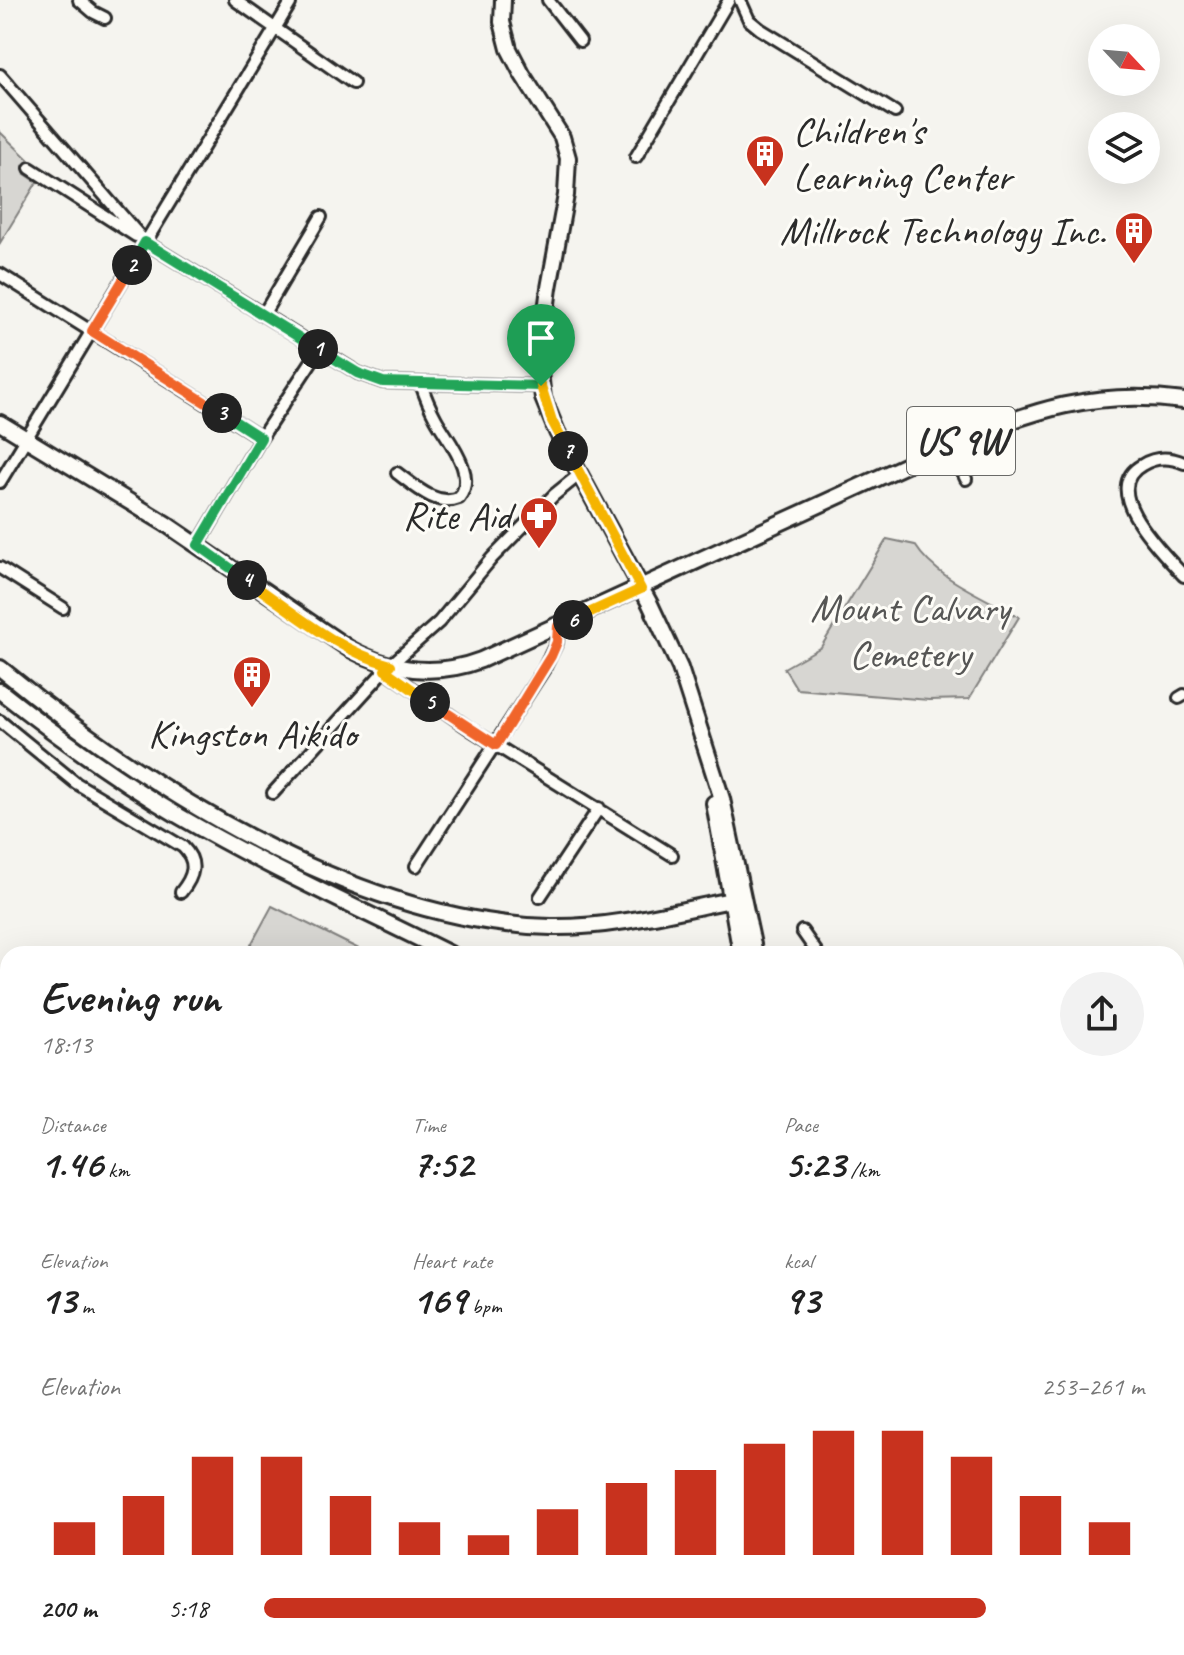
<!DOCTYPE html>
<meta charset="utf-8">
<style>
:root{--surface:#fff;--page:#f2f2f2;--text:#222;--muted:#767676;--accent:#c8321e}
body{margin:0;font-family:Caveat,sans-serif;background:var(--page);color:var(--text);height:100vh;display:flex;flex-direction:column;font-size:30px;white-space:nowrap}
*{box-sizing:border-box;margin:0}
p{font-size:26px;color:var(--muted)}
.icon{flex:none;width:44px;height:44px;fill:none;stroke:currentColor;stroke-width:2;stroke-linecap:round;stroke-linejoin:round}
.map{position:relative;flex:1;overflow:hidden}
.details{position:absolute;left:0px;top:946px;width:1184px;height:710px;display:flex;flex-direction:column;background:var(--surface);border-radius:24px 24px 0 0;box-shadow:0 8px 32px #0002}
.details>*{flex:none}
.needle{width:52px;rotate:116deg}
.tools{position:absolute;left:1088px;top:24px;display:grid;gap:16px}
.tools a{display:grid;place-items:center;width:72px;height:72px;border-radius:50%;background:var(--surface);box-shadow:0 8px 32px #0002;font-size:40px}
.pin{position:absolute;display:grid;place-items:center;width:68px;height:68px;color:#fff;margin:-82px -34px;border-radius:50% 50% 50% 0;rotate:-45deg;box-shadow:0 0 8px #0007}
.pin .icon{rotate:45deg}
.km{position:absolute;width:40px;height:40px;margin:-20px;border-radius:50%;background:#222;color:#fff;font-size:22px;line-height:40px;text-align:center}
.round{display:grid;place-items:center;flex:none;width:84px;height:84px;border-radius:42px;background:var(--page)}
.headline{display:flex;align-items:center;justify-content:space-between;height:136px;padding:0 40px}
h1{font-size:44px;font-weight:800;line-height:60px}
.stats{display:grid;grid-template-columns:repeat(3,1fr);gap:12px;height:136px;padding:8px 40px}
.stats div{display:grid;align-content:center}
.stats b{font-size:40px;font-weight:800}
.stats small{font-size:22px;font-weight:400}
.stats p{font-size:22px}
.chart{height:224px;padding:16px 40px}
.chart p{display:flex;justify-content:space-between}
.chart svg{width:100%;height:144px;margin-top:8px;stroke:var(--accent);stroke-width:6}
ul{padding:0 40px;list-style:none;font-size:26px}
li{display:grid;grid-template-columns:128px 96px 1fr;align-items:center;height:60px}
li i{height:20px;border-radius:10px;background:var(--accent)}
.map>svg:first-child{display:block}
</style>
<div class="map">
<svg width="1184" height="1655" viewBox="0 0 1184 1655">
<rect width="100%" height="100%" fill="#f5f4ef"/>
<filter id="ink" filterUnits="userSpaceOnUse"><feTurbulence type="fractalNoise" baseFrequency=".0125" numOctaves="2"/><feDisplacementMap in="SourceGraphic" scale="16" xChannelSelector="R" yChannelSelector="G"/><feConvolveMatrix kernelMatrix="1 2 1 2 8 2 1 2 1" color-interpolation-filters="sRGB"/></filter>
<g filter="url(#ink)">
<path fill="#d7d6d2" stroke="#81807e" stroke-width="2" d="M0,132L32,163L25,174L37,182L0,243Z
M887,539L915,545C936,579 985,597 1019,617L969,699L929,700L797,689L784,668L821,647Z
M272,906L369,954H246Z
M0,1629L8,1634V1648H147L157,1655H0Z
M548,1648H1122L1128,1655H557Z"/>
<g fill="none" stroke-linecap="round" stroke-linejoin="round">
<g stroke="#2b2b2b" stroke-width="16">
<path id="minor" d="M79,0L93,12L105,18
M235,0L353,83
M548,0L580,41
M740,0L749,20L760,29L895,112
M0,75L145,242L358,373L383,382L541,386
M636,157L729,0
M30,168L136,236
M0,274L261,438
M263,315L321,217
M950,445L966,479
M1184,463C1170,457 1155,457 1142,465C1097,490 1163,553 1184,576
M397,473C415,486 436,507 459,498C478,474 448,441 436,419C430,408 425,396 421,384
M0,482L290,4
M198,545L261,438L319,350
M0,568L63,608
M385,670L470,729L672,855
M1179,698L1184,695
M0,721L76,783L183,847C198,862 194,876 181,892
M273,793L385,670L439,622L492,558L554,495L580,474
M416,866L544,669L557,642L558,626
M540,897L599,808
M802,931L818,954
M0,1007L8,1018
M1176,1532L1184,1542
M389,1648L393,1655"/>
</g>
<g stroke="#2b2b2b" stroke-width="20">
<path id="major" d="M503,0L502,22L509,49L522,74L562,137L568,158L566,195L549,288L541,348L540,373L543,398L557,432L650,604L680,668L722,799L755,954
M0,423L166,524L348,648C390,671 436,677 481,660L950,445C1030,410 1096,389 1184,401
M0,668C146,788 357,923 551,927C612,928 672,912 731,900
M0,691C57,736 116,779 179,816C266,867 360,909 450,954
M714,803L741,954
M1158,1648L1165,1655"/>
</g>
<use href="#minor" stroke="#fdfcf7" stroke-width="10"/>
<use href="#major" stroke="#fdfcf7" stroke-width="14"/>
</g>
</g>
<g fill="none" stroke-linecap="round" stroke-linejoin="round" filter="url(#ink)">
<g stroke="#fff" stroke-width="16">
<path id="split-1" d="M318,349L358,373L383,382L541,386"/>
</g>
<g stroke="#fff" stroke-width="16">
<path id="split-2" d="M132,265L145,242L318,349"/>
</g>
<g stroke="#fff" stroke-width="16">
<path id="split-3" d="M132,265L92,331L222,413"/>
</g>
<g stroke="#fff" stroke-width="16">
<path id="split-4" d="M222,413L261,438L198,545L247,580"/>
</g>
<g stroke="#fff" stroke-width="16">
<path id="split-5" d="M247,580C292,611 337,651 391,665L385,670L430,702"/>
</g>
<g stroke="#fff" stroke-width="16">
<path id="split-6" d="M430,702L496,745L551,656L557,642L558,626L573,620"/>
</g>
<g stroke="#fff" stroke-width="16">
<path id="split-7" d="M568,451L641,589L573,620"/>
</g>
<g stroke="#fff" stroke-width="16">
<path id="split-8" d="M541,386L552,421L568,451"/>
</g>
<use href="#split-1" stroke="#22a559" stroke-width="10"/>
<use href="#split-2" stroke="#22a559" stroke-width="10"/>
<use href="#split-3" stroke="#f0652b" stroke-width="10"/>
<use href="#split-4" stroke="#22a559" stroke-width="10"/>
<use href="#split-5" stroke="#f5b400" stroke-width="10"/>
<use href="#split-6" stroke="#f0652b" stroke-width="10"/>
<use href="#split-7" stroke="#f5b400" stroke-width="10"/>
<use href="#split-8" stroke="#f5b400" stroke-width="10"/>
</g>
<defs>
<g id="building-pin" transform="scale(2)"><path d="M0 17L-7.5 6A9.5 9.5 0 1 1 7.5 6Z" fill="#c8321e" stroke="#fdfcf7"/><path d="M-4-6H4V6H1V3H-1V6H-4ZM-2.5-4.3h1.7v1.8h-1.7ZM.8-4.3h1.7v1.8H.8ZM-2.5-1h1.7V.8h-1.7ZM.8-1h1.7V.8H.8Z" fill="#fff"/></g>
<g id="pharmacy-pin" transform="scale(2)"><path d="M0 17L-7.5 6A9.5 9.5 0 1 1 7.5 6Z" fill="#c8321e" stroke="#fdfcf7"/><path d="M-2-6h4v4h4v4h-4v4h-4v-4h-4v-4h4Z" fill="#fff"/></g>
</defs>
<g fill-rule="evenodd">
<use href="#building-pin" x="765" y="154"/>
<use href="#building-pin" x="1134" y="231"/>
<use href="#pharmacy-pin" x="539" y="516"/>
<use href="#building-pin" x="252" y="675"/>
</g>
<g text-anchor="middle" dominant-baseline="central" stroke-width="6" stroke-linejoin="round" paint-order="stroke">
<rect fill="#fdfcf7" stroke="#6a6a68" stroke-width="2" x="907" y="407" width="108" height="68" rx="6"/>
<g font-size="38" font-weight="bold" fill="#2b2b2b">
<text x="961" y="441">US 9W</text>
</g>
<g font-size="40" fill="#2b2b2b" stroke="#fdfcf7" text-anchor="end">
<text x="793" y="131" text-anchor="start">Children's<tspan x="793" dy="46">Learning Center</tspan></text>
<text x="1106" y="231">Millrock Technology Inc.</text>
<text x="511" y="516">Rite Aid</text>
<text x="252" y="734" text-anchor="middle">Kingston Aikido</text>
</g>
<g font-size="40" fill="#565655" stroke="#fdfcf7">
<text x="910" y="608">Mount Calvary<tspan x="910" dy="46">Cemetery</tspan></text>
</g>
</g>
</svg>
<div class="tools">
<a><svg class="needle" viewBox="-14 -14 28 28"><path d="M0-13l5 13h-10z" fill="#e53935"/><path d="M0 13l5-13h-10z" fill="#767676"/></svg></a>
<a><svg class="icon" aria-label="layers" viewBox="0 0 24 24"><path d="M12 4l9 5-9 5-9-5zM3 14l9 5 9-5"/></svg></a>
</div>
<div class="pin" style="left:541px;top:386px;background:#1e9e55"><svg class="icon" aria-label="arrive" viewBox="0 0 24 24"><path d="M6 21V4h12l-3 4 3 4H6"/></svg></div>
<b class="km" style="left:318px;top:349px">1</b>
<b class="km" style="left:132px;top:265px">2</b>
<b class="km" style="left:222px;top:413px">3</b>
<b class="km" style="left:247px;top:580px">4</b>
<b class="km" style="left:430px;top:702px">5</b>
<b class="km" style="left:573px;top:620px">6</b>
<b class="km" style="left:568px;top:451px">7</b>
<section class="details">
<div class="headline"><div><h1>Evening run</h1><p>18:13</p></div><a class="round"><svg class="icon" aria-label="share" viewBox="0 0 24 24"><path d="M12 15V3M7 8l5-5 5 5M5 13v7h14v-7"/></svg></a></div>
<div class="stats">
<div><p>Distance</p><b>1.46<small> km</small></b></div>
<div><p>Time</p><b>7:52</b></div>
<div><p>Pace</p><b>5:23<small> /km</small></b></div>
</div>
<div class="stats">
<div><p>Elevation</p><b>13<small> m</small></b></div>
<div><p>Heart rate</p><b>169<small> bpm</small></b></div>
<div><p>kcal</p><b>93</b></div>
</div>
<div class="chart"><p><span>Elevation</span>253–261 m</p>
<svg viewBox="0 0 160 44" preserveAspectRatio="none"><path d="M5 44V34M15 44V26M25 44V14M35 44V14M45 44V26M55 44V34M65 44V38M75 44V30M85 44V22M95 44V18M105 44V10M115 44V6M125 44V6M135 44V14M145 44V26M155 44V34"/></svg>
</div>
<ul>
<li><b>200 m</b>5:18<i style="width:82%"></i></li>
</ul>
</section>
</div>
